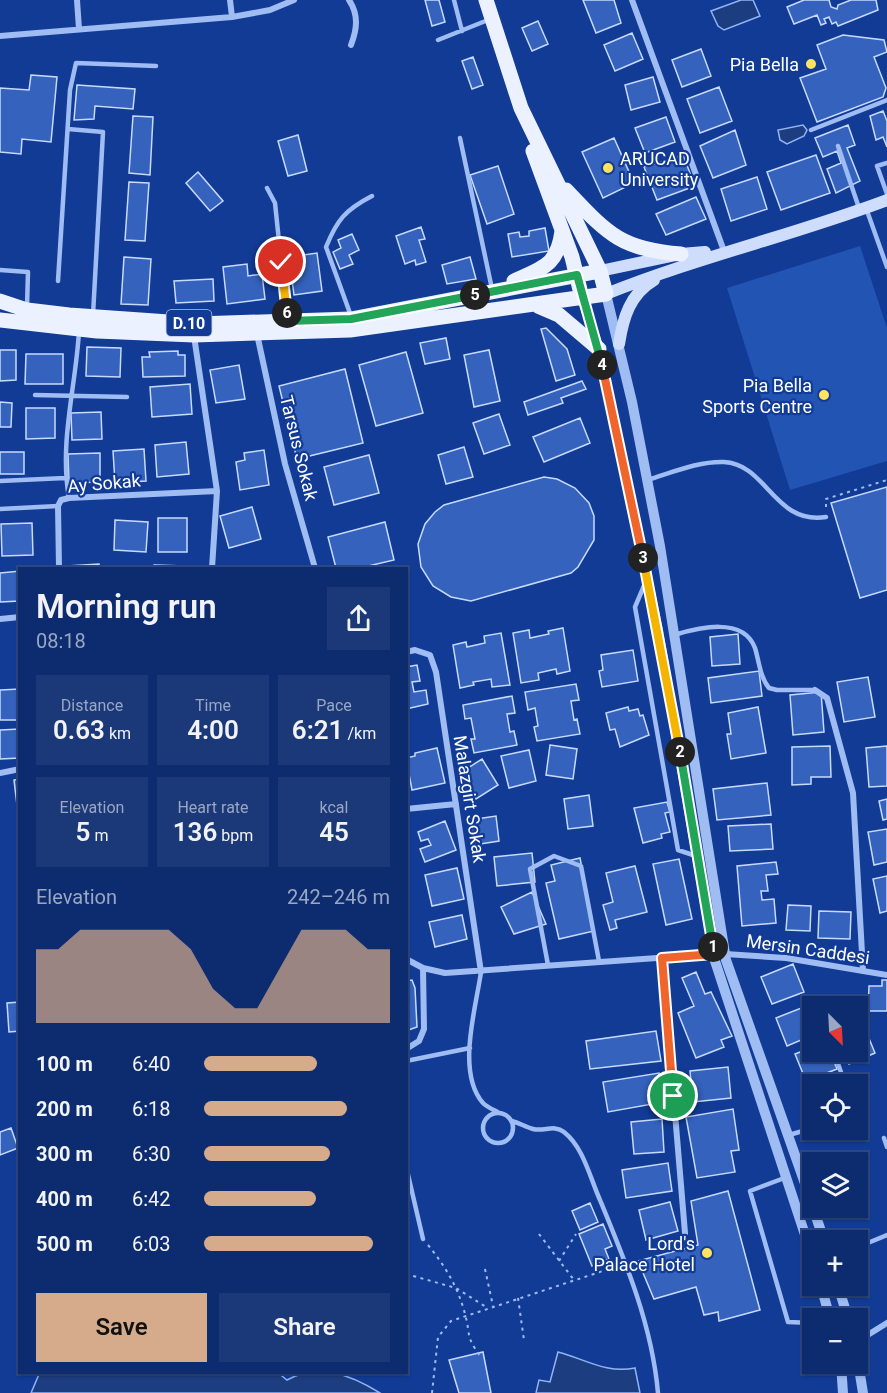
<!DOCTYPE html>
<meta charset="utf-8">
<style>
:root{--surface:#0d2c70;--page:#1b3878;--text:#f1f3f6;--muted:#9aa7c3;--line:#2d4883;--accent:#d6ab8b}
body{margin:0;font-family:Roboto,sans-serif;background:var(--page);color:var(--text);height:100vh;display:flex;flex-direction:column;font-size:22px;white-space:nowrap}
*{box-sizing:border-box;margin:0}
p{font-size:20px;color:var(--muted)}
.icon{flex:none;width:33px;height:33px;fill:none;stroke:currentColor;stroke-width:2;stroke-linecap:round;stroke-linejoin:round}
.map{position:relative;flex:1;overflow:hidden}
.side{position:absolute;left:18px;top:567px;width:390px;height:807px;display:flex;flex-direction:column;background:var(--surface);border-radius:0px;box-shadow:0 2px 4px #0004,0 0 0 2px var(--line)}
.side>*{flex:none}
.needle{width:39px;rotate:156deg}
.controls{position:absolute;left:802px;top:996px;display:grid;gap:12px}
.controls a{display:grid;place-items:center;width:66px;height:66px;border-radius:0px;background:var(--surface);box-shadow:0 2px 4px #0004,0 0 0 2px var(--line);font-size:30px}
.pin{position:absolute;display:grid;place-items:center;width:51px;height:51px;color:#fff;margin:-26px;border:3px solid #fff;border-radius:50%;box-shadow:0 2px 6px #0007}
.km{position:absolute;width:30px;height:30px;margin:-15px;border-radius:50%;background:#222;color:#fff;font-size:16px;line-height:30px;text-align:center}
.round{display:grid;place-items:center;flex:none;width:63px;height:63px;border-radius:0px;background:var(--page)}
.head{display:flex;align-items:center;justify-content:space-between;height:102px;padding:0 18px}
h1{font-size:33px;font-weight:600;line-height:45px}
.metrics{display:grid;grid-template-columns:repeat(3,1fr);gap:9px;height:102px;padding:6px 18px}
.metrics div{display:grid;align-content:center;border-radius:0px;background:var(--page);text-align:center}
.metrics b{font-size:26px;font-weight:600}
.metrics small{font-size:16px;font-weight:400}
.metrics p{font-size:16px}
.chart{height:168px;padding:12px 18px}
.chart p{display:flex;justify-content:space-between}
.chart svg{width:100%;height:108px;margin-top:6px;fill:var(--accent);opacity:.7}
.primary-button{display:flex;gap:12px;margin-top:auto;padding:12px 18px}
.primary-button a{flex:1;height:69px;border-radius:0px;background:var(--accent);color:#111;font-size:24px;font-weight:600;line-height:69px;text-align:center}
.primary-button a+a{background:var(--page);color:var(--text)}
ul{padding:0 18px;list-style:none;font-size:20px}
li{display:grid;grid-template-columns:96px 72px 1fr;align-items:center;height:45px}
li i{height:15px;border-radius:8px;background:var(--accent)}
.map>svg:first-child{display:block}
</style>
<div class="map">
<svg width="887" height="1393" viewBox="0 0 887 1393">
<rect width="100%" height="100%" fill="#113b95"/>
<path fill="#2254b4" d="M860,246L887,328V461L790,490L727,288Z"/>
<path fill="#1d3d81" stroke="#91b4f7" stroke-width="1.5" d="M741,0H753L760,16L724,30L718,26L711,11Z
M803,125L807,130L804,136L787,144L780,140L778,130Z
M558,1352C585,1359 606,1374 635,1368L640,1393H536L539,1380L550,1382Z
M40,1372H277L287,1380C319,1362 351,1375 380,1393H31Z"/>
<path fill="#3462bc" stroke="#c7dafe" stroke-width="1.5" d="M425,0H439L445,22L432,26Z
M583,0H614L621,23L596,33Z
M804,0H829L831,7L837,9L838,5L851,0H876L878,10L838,26L836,22L832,24L829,17L824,19L826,23L821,25L817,15L794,24L787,7Z
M538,21L548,44L532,51L522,28Z
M632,33L643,59L615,71L604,45Z
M843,35L884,40L887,52L874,57L886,88L883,97L817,122L800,78L826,69L817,45Z
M701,49L711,76L682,87L672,60Z
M473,57L483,85L472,89L462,61Z
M31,75L57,77L51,142L22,139L21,154L0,152V88L29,90Z
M653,77L660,102L631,110L625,85Z
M77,85L135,89L133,109L95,106L94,119L74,120Z
M719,87L732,121L700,133L687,99Z
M883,111L887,121V147L883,137L876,140L870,116Z
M133,116L153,117L150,175L129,173Z
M666,117L675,142L645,153L635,128Z
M848,125L855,145L847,148L860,181L836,193L827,169L841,163L837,151L823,157L815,138Z
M735,130L746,165L713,178L700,146Z
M298,135L307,171L288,176L278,141Z
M614,138L634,183L603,198L582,152Z
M683,155L695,186L657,200L644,167Z
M816,155L830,193L781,210L767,172Z
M498,166L514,214L487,224L470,175Z
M198,172L223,201L210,211L186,183Z
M757,177L767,209L731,221L721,189Z
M129,182L149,183L145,241L125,240Z
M696,197L706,219L666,235L656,214Z
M421,227L425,239L419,240L426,262L416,265L415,260L405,264L396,236Z
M545,228L549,251L512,257L508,234L519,232L520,237L529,236V231Z
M352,234L359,250L349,255L353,264L340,269L333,252L341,248L338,240Z
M317,253L322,291L294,295L289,257Z
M124,257L151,259L148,305L121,304Z
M470,257L476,279L447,284L442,265Z
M247,264L248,276L262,274L265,299L227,304L223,267Z
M213,279L214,301L176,303L174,281Z
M546,328L567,349L575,375L556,381L541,329Z
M446,338L450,359L425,364L420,343Z
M87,347L121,348L120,377L86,376Z
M0,350H16V380L0,381Z
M489,350L500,401L474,407L464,355Z
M178,351V355H185V376L143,377L142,357H150L149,352Z
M406,352L423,413L376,426L359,365Z
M26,354H63V384H25Z
M239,365L245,399L216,403L210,370Z
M345,369L363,443L297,459L279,386Z
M582,381L586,389L561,398L563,403L528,415L524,402Z
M190,384L192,414L152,417L150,387Z
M0,402L12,403L11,427H0Z
M26,408H55V438L26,439Z
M101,412L102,439L72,440L71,413Z
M499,414L510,445L484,454L473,423Z
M580,418L590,443L544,462L533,437Z
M186,442L189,474L157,477L155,445Z
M464,447L473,477L446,484L438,455Z
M144,449L146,481L115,483L113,451Z
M264,450L269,485L240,490L236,462L245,460L244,453Z
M0,452H24V474H0Z
M100,453V482L69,483L68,454Z
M369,455L379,493L334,505L324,467Z
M544,477L557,479L575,488L589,503L594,516V540L578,567L571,573L471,601L451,597L433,586L421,567L418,544L425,524L435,512L444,505Z
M887,487V590L860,598L831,503Z
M252,507L261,539L229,548L220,516Z
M158,518H187V552H158Z
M115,520L148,522L146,552L114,550Z
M385,522L394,560L360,568H336L328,537Z
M32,523L33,555L2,556L1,524Z
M99,564V568H67V566Z
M154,565L185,566L184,568H153Z
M20,571V601L0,602V573Z
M563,628L570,671L557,674L556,669L538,673L539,680L521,683L513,633L529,630L530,638L549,634L548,631Z
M501,633L510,685L492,687L491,679L473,682L474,685L460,688L453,645L466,642L467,647L485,643L484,636Z
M738,634L740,664L712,666L710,637Z
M633,650L638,681L602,687L599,671L603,670L601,655Z
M417,665L420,681L412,682L414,692L426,690L428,704L406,709V667Z
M759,671L762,696L711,703L708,678Z
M868,677L875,717L844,722L837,682Z
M576,684L579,700L571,701L574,720L577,719L580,734L537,741L534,727L538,726L535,708L528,710L525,692Z
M20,689V720H0V690Z
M821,692L824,732L793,735L790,695Z
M512,696L515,713L507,714L510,732L514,731L517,745L474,753L471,739H475L471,718L465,719L463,705Z
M628,707L629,711L638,709L640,716L643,715L649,735L620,747L615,729L610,730L606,713Z
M758,707L766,753L731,759L727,734H731L728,713Z
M20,729V758L0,759V730Z
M550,745L577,749L573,779L546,775Z
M830,746L831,777H811V784L792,785V747Z
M887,746V786L869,787L866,748Z
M437,748L445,783L412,790L406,758L415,756V753Z
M529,750L536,781L509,788L501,756Z
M482,759L498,785L476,799L460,773Z
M20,779V805H17L14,780Z
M767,783L771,815L717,820L713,789Z
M589,795L593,826L568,829L564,799Z
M887,799V819L883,820L879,801Z
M667,802L670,812L665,813L670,832L661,834L662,838L643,843L634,808Z
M496,816L499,841L474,845L470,820Z
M445,821L456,850L425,862L420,849L431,845L428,839L421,841L418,832Z
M771,824L773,849L730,851L728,826Z
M887,829V862L874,865L868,832Z
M532,853L535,882L497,886L494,857Z
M580,858L594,931L559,939L546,883L555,881L551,865Z
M679,859L692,919L666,925L653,864Z
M776,862L778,874L766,875L768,891H761L762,900L774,899L776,923L742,926L737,866Z
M635,866L647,912L615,920L617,928L610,930L603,905L613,902L606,873Z
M457,868L464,899L432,906L425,875Z
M887,876V911L880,913L873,879Z
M532,892L546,924L514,934L501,907Z
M788,905L811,906L810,931L786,930Z
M819,911L851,912L850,939L818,938Z
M462,915L467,939L435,947L429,922Z
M793,964L804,992L772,1004L761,977Z
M696,972L705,994L711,992L732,1036L721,1040L724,1047L696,1058L678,1013L694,1006L682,978Z
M412,980L415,988L417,1027L406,1031V981Z
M882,980H887V1011H868L869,986H882Z
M20,1002V1031L9,1032L7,1003Z
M814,1003L813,1035L787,1046L776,1018Z
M861,1019L875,1053L849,1064L844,1052H858V1021Z
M656,1031L661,1061L590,1069L586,1041Z
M813,1047V1052H830L837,1069L806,1081L795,1054Z
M728,1067L731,1098L693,1102L690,1071Z
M659,1073L664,1102L608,1112L603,1082Z
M813,1090V1121H812L803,1093Z
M733,1109L739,1150L731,1151L735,1172L697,1178L686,1117Z
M662,1119L664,1152L634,1154L631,1122Z
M11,1128L18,1148L0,1155V1132Z
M668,1163L672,1191L626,1198L622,1170Z
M728,1191L760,1310L719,1321L718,1312L704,1315L696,1287L654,1299L638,1261L698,1245L691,1201Z
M670,1202L678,1231L646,1240L639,1210Z
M590,1203L598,1222L580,1230L572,1211Z
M603,1224L612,1246L605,1249L609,1259L592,1266L579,1234Z
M483,1352L491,1393H459L449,1360Z"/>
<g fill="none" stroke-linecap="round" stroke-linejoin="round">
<path stroke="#9fbcf3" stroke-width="2" stroke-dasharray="3 4.5" stroke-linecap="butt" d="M826,507V499L887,480
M539,1234L574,1280
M428,1245C445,1266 458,1287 465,1314C471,1336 465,1335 480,1356
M559,1261L576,1234
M485,1269L493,1306
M406,1274L456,1288L486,1307
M518,1298L524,1340
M432,1393L438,1337L451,1321L618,1266"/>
<path stroke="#9fbcf3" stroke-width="4.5" d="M454,0L462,31
M438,40L488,20
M68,129L103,132L93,315
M811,130L887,100
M460,138L492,289
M838,146L859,208
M887,163L877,166L887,194
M267,188L275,203L287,318
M866,208L887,267
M0,270L28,272L27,307
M58,281L70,90L76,63L156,66
M351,316L326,247C337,220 345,210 372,196
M35,395L127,397
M647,480C671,473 698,461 724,462C767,464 774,525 826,517
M0,481L65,478
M69,498C59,442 76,386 79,331
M0,509L58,506
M646,581L635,607L678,850L696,856
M674,635C698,628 743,616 755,648C759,661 760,677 769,688L777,690H815
M548,965L530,869L554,856L581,866L599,961
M481,972C476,1008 456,1072 483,1103C487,1107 494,1110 499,1113
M819,1005V1006
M834,1052L845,1084
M406,1061L470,1048
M483 1128a15 15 0 1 1 30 0a15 15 0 1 1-30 0Z
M512,1121C519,1123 526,1127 533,1129C544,1132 554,1124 564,1132C584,1148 590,1178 600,1200C626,1263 652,1325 658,1393
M789,1135L813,1128
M884,1138L887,1147
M406,1166L423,1239
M787,1177L750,1191L788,1322L813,1323
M858,1247L887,1235"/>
<path stroke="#9fbcf3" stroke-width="6" d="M77,0L79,29
M230,0L232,17
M349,0C359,15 357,29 351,45
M632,0L724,251
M0,36L232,17L270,10L294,0
M257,334L285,464L315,568
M194,336L217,491L212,568
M59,568L58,506L61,500L69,498L217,491
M0,619L20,617
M406,652L415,650L430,655L436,672L481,972
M815,690L827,698L853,793L863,971
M0,773L20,769
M406,809L456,804
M725,954L786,958L887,975
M662,958L685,1233
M406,959L423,968L445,973L714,954
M406,1049L419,1041L424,1029L423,968
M858,1341L887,1323"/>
<path stroke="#9fbcf3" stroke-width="10" d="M606,294L632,402L660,546L726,960L813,1206
M582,298L599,349L658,630L715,961L813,1259
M813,1208L824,1240
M821,1286L830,1318
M838,1286L848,1318
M858,1362L863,1393
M841,1364L843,1393"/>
<path stroke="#cfddfd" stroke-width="12" d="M600,271L681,254L705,252
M606,294C698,257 794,235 887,200
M619,344C623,318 630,294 654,280"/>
<path stroke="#ecf1ff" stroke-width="15" d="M533,151L572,257L582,298
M566,190C606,232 620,250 681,254
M514,281C543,268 558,265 562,231
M0,301L27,310L69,315L197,324L351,319L600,271
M538,306L559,315L599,349
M0,320L97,331L194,335L350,330L606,294L600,271L521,108L486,0"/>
</g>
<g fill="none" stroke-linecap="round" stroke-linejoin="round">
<g stroke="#fff" stroke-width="12">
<path id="split-1" d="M673,1096L662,958L714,954L713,947"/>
</g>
<g stroke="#fff" stroke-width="12">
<path id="split-2" d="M680,752L713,947"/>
</g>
<g stroke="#fff" stroke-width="12">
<path id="split-3" d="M643,558L680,752"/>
</g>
<g stroke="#fff" stroke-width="12">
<path id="split-4" d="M602,365L643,558"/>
</g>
<g stroke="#fff" stroke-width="12">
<path id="split-5" d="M475,295L577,275L602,365"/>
</g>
<g stroke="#fff" stroke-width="12">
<path id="split-6" d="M287,313L288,321L351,319L475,295"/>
</g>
<g stroke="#fff" stroke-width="12">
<path id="split-7" d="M281,262L287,313"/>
</g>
<use href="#split-1" stroke="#f0652b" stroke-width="8"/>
<use href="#split-2" stroke="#22a559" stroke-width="8"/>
<use href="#split-3" stroke="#f5b400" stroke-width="8"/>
<use href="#split-4" stroke="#f0652b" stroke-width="8"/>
<use href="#split-5" stroke="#22a559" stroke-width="8"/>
<use href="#split-6" stroke="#22a559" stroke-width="8"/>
<use href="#split-7" stroke="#f5b400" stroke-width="8"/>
</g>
<g fill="#ffe462" stroke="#113b95" stroke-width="2">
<circle cx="811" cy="64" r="6"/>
<circle cx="608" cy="168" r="6"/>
<circle cx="824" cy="395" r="6"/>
<circle cx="707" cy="1253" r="6"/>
</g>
<g text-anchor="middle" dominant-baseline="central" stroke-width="4.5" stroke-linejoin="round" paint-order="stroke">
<rect fill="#113b95" stroke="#b8c4df" stroke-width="1.5" x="166.5" y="310" width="45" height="26" rx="4.5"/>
<g font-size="16" font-weight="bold" fill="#fff">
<text x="189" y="323">D.10</text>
</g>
<g font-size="18" fill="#fff" stroke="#113b95" text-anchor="end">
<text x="799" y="64">Pia Bella</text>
<text x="620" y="158" text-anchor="start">ARUCAD<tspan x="620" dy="21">University</tspan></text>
<text x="812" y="385">Pia Bella<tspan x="812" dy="21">Sports Centre</tspan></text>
<text x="695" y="1243">Lord's<tspan x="695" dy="21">Palace Hotel</tspan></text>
</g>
<g font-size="18" fill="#fff" stroke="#113b95">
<text transform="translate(299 448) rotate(76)">Tarsus Sokak</text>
<text transform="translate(104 483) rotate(-5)">Ay Sokak</text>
<text transform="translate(470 799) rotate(81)">Malazgirt Sokak</text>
<text transform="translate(808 949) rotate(8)">Mersin Caddesi</text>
</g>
</g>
</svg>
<div class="controls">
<a><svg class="needle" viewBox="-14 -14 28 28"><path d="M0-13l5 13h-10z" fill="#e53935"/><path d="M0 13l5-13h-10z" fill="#9aa7c3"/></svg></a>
<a><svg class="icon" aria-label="locate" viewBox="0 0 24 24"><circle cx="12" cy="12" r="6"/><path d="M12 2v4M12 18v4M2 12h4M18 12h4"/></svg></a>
<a><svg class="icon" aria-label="layers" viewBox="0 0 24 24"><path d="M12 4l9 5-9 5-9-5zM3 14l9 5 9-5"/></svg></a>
<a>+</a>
<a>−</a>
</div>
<div class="pin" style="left:673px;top:1096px;background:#1e9e55"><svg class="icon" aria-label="arrive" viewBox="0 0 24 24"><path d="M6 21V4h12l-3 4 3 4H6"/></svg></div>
<div class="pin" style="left:281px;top:262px;background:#d93025"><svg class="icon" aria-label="check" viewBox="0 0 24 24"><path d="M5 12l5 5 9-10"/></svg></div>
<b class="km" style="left:713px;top:947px">1</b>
<b class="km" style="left:680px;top:752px">2</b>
<b class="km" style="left:643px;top:558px">3</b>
<b class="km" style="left:602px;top:365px">4</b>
<b class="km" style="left:475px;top:295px">5</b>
<b class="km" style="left:287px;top:313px">6</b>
<section class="side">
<div class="head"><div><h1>Morning run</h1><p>08:18</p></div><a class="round"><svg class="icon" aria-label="share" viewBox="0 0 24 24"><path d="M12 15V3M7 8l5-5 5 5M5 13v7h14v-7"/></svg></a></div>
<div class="metrics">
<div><p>Distance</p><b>0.63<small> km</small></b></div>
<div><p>Time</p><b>4:00</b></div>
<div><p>Pace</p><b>6:21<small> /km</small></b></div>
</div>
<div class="metrics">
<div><p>Elevation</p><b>5<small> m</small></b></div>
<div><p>Heart rate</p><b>136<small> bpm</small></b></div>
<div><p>kcal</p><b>45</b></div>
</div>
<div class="chart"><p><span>Elevation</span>242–246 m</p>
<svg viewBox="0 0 160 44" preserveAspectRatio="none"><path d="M0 44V14L10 14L20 6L30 6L40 6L50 6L60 6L70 14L80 30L90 38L100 38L110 22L120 6L130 6L140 6L150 14L160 14V44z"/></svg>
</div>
<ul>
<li><b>100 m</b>6:40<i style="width:61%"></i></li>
<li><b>200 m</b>6:18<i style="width:77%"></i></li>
<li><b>300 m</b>6:30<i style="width:68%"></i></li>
<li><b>400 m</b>6:42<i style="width:60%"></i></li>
<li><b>500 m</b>6:03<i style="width:91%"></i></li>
</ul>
<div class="primary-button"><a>Save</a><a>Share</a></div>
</section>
</div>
